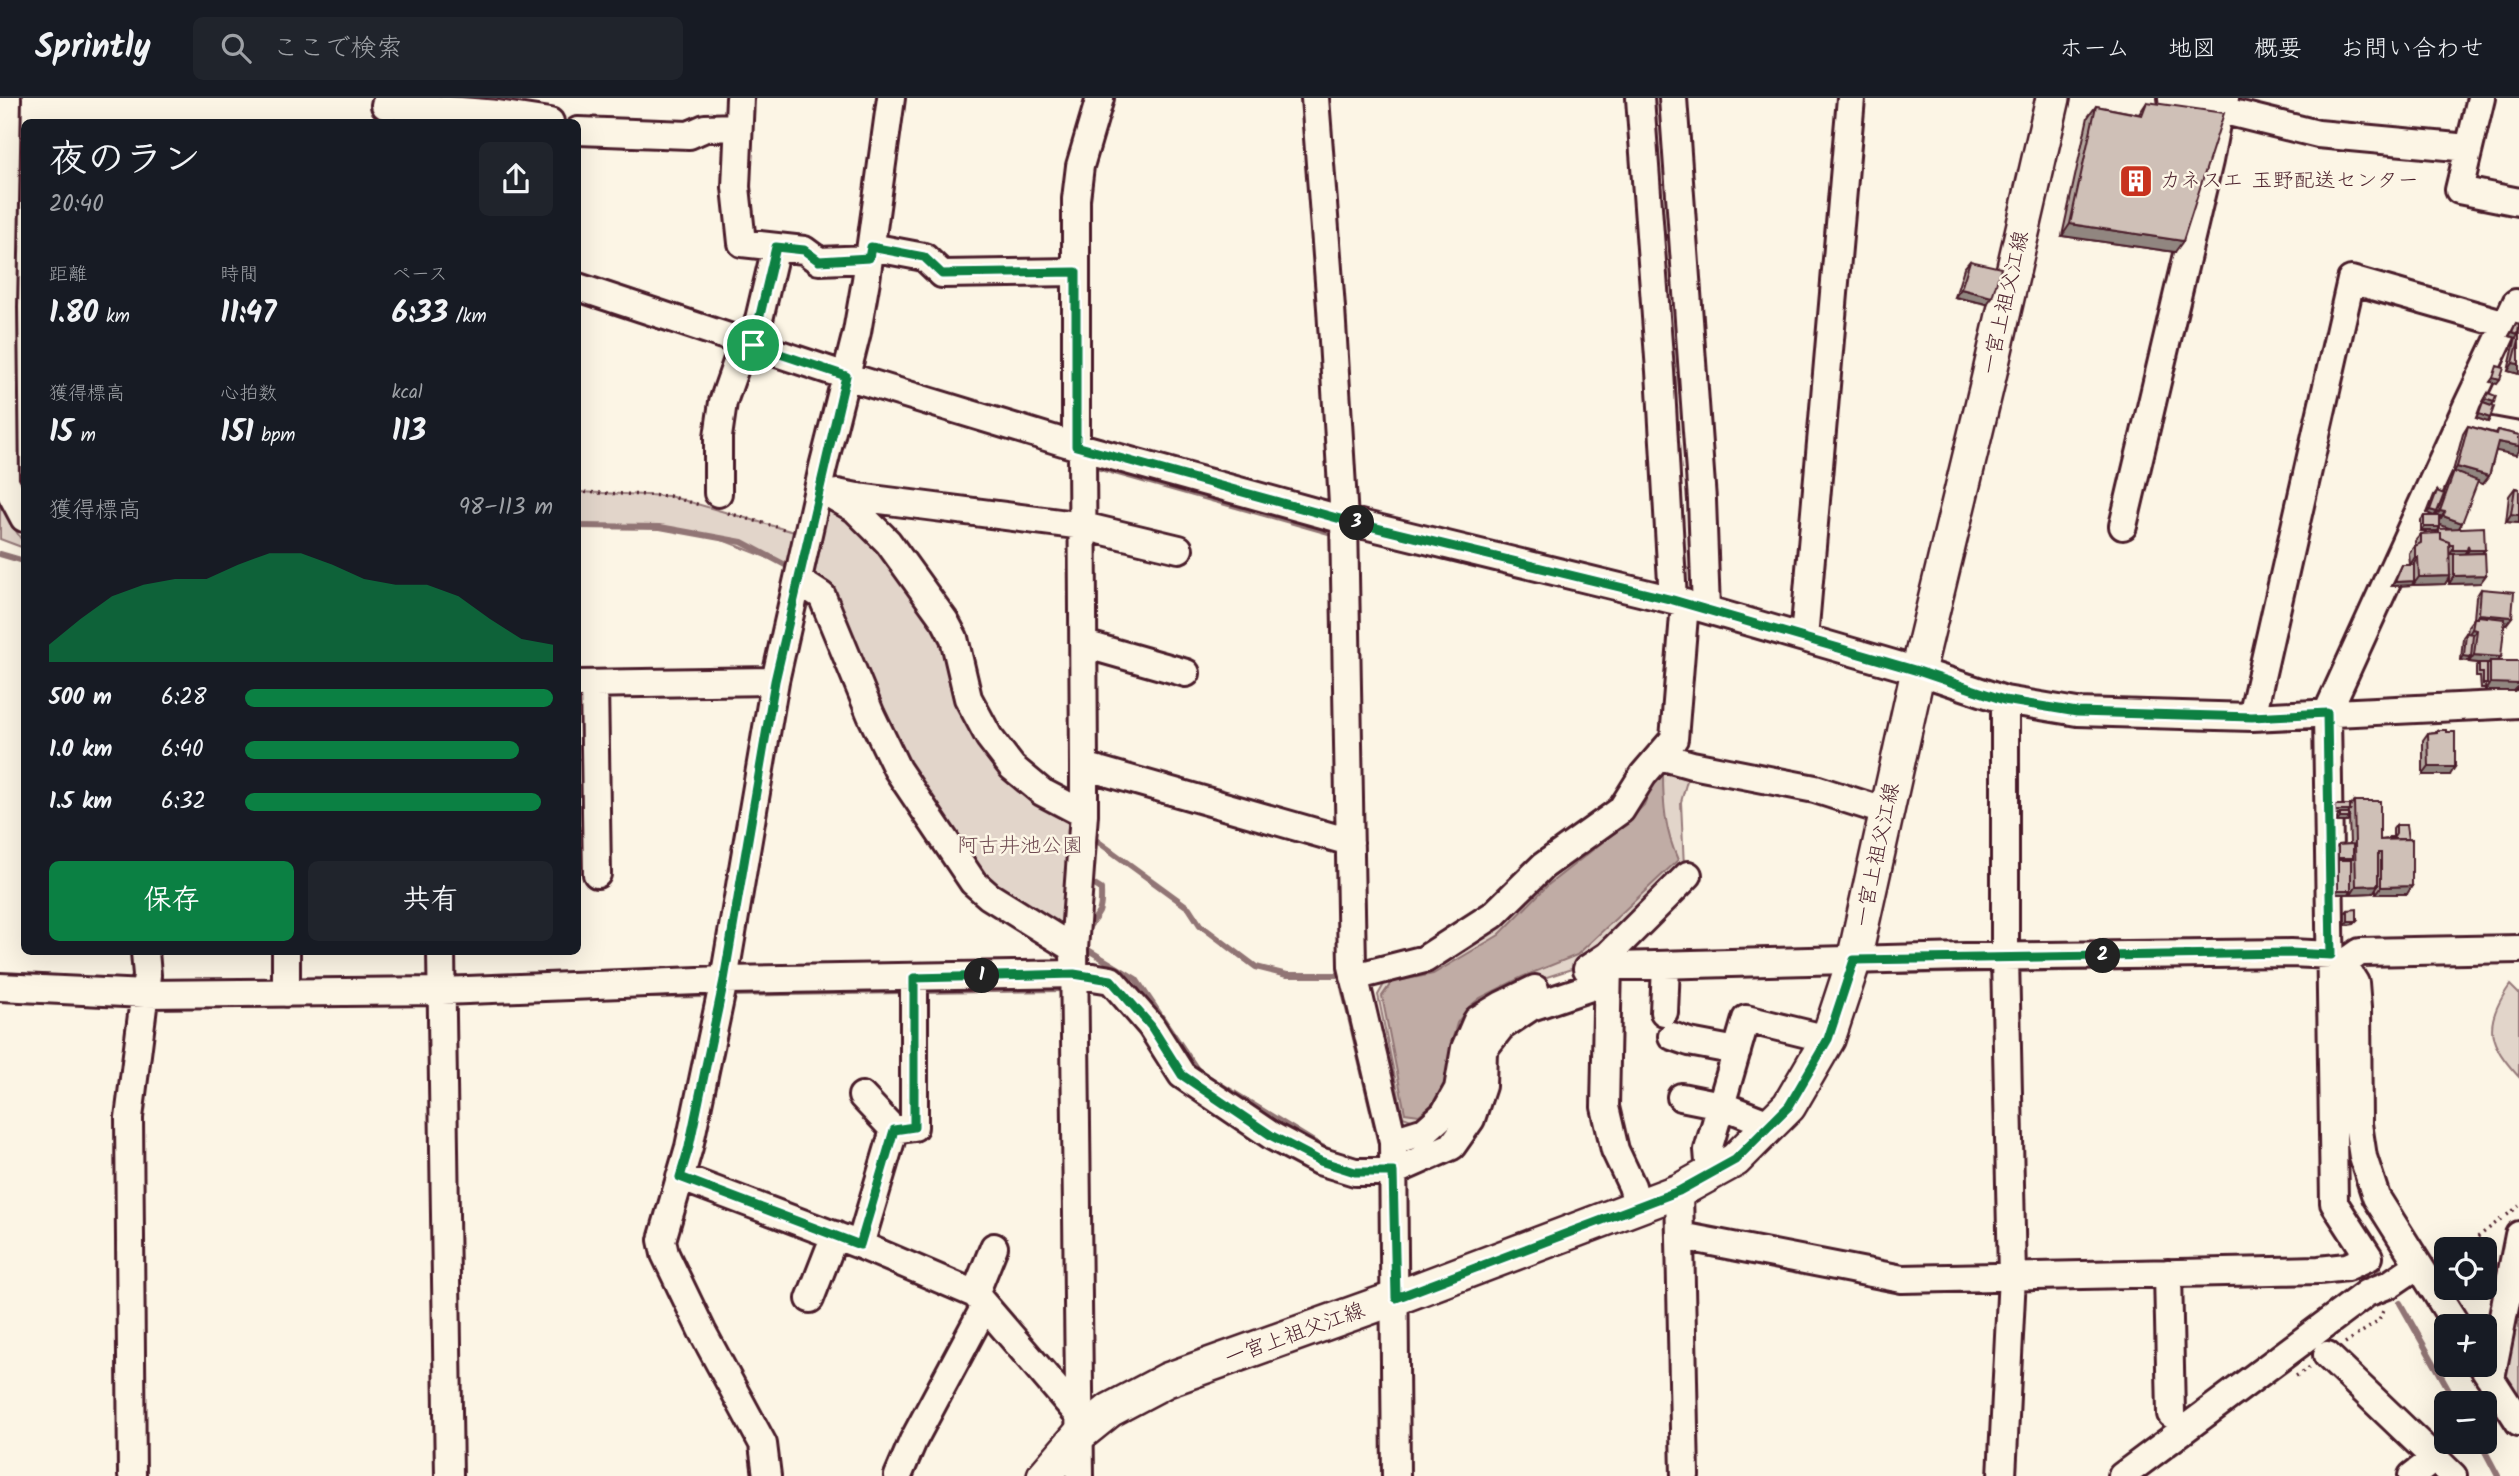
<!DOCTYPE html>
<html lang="ja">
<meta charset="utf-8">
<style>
:root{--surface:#171b24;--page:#20242c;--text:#f1f3f6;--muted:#9ea1a6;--line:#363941;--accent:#0b8043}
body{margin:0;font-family:Kalam,"Klee One",sans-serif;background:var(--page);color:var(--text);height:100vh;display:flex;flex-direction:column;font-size:26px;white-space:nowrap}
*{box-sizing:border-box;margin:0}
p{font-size:23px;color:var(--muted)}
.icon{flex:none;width:38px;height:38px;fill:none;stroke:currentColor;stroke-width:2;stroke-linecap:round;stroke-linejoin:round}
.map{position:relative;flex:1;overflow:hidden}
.details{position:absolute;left:21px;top:21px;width:560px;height:836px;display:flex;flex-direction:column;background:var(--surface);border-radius:10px;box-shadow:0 7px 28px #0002}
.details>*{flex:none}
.fabs{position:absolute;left:2434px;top:1139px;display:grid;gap:14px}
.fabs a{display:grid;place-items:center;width:63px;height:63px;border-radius:10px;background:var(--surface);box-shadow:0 7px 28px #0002;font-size:35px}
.pin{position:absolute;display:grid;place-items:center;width:60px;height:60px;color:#fff;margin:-30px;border:4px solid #fff;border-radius:50%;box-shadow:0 2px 7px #0007}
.km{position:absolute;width:35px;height:35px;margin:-18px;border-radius:50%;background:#222;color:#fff;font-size:19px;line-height:35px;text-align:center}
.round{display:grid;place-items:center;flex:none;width:74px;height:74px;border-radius:10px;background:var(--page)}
.summary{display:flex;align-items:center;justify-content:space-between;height:119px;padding:0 28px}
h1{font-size:38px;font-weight:800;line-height:52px}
.stats{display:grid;grid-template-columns:repeat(3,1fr);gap:10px;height:119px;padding:7px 28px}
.stats div{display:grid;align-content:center}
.stats b{font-size:30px;font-weight:800}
.stats small{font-size:19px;font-weight:400}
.stats p{font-size:19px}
.chart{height:196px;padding:14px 28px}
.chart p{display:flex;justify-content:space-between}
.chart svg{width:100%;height:126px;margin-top:7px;fill:var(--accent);opacity:.7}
.cta{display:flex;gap:14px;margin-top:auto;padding:14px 28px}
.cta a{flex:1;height:80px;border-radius:10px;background:var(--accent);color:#fff;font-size:28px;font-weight:800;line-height:80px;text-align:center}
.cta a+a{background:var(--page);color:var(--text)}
ul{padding:0 28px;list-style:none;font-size:23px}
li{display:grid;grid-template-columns:112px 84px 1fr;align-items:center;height:52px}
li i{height:18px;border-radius:9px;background:var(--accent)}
header{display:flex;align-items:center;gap:42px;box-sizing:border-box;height:98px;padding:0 35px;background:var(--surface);border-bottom:2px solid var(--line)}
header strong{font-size:33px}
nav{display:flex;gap:38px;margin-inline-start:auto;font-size:24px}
.search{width:490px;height:63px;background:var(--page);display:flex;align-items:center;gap:18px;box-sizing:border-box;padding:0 24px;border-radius:10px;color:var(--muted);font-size:26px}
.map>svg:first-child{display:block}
</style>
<header>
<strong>Sprintly</strong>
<div class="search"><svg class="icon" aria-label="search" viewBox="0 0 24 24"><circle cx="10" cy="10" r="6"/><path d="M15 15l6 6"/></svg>ここで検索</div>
<nav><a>ホーム</a><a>地図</a><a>概要</a><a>お問い合わせ</a></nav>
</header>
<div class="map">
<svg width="2519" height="1378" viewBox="0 0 2519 1378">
<rect width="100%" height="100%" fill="#fcf5e5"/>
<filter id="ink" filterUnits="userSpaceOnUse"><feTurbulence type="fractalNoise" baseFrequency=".0143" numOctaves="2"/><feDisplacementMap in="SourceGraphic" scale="14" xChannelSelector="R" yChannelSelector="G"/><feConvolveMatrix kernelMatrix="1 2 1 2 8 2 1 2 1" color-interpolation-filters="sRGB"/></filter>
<g filter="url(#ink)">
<path fill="#e2d5ca" stroke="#967a7a" stroke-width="2" d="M819,390L918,484L989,639L1084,716L1074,851L973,784L801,473L715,439L660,429L578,428V394L669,398L808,438Z
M0,407L24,446V450L0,441Z
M1657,669L1690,672L1681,704L1684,769L1590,865L1528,885L1422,1026L1403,1019L1378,897L1387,881L1547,780L1641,706L1648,678Z
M2510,887L2519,896V979C2488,945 2482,927 2510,887Z
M2519,1167V1300L2499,1267Z"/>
<path fill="#c0aca5" stroke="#917474" stroke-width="2" d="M1658,672L1663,675C1663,707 1665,733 1678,762L1577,857L1522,879L1480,900L1469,909L1457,925L1452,943L1448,980L1440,1000L1419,1017L1405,1015L1382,898L1392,884L1433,876L1499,837L1548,787L1623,728L1644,707Z"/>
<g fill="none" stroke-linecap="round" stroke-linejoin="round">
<path stroke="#917474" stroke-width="6" d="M1097,369L1336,436
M578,428L660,429L742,444L791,470
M0,456L24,463
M1093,740L1189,810L1200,827L1256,869L1287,877H1340L1384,1063H1349L1322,1049L1198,973L1136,881L1085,850C1083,829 1091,829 1099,814C1102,807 1101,798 1101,791L1088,783Z
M2014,872L2135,870
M1897,874L1998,872
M922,893L1065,891
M730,896L905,893
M645,898L707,897
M2376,1172L2379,1169
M2400,1205L2457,1306
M2480,1344L2498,1378"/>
<g stroke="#4a1f2b" stroke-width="32">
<path id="minor" d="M7,0L3,209L5,384L24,420
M740,0L736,89L742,145L804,152L819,163L869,161
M1315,0L1331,210L1344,422L1352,868L1393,1043L1396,1378
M1640,0L1660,273L1673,502
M1673,0L1702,402L1706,511
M2172,0L2318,36L2468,50
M2481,0L2459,92L2519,104
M385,7L498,16L550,24
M578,33L689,37L705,30L738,29
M871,149L924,159L942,176L1076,174
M578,189L846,278L1076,348L1344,422L1673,502L1918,573L2005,602L2077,614L2252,619L2519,606
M753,247L776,149
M2458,327L2519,338
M819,390L855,411L888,444L945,523L954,540L968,600L989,639L1012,669L1042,694L1084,716
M718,395V339L723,304L744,244
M837,395L857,399L1083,428L1179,451
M2123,428L2209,63L2219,10L2225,0
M799,483L822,498L871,617L897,671L973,784L989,798L1074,851
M1804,540L1851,0
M1084,546L1186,575
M578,586L775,583
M594,586L597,776
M2252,619L2351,182L2506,226
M1660,658L1692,667L1815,691L1887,714
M1084,668L1350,744
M286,854V895
M441,854L449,1378
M1608,864L1605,1009L1615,1052L1632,1088L1638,1109
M2343,866L2360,854L2519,851
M1587,871L1608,857L1688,777
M1354,879L1425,861L1493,817L1543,768L1621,712L1643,677L1674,641L1685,505
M0,889L145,896L442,893L724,882L1074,876L1111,882L1151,928L1182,977L1272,1038L1319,1063L1355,1074H1393L1452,1048L1471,1021L1482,988L1483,952L1501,929L1531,909L1588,890L1617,868L1965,859L2291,855L2331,857L2343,866L2355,885L2357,910L2358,1026L2363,1059L2376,1099L2457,1228
M1664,914L1666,867
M1672,938L1689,944L1737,953
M862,998L894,1032
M1681,999L1721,1007L1772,1027
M1393,1043L1425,1033L1444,1016L1458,991L1465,950L1477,922L1502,907L1535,891
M1710,1076L1708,1052L1746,921L1828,941
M680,1079L860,1147L975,1196L1078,1316
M1679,1093L1685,1378
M1681,1138L1902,1181L2319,1172L2347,1169L2369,1159L2334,1105L2327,615L2467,308L2516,205L2519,206
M860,1147L894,1032L914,1029V880
M2168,1175L2171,1316
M975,1196L994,1149
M810,1201L835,1137
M2327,1257L2453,1378
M2482,1267L2519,1324
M2489,1278L2492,1275L2519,1137
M132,1378L129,1020L147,877L145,854
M767,1378L763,1346L702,1233L665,1156L662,1142L689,1049L724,882L775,583L823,369L857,234L866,182L891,0
M898,1378L913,1343L985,1208
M1080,1378L1074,851L1084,716V668L1082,356L1076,348V101L1080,68L1100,0
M2002,1378L2012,1178L2005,859V602
M2122,1378L2367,1195L2390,1186L2418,1167
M2412,1378L2434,1361"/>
</g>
<g stroke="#4a1f2b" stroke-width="38">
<path id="major" d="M1044,1378L1079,1337L1110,1312L1167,1282L1396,1200L1679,1093L1735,1062L1789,1008L1828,941L1854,862L1918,573L1987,287L2053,0"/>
</g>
<path stroke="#4a1f2b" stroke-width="3.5" stroke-dasharray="2 5" stroke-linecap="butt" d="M578,394L669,398L700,407
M728,415L787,432
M2507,1117L2519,1108
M2461,1152L2501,1121
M2345,1245L2379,1223L2383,1213
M2296,1278L2310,1269"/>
<use href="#minor" stroke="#fcf5e5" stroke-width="26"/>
<use href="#major" stroke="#fcf5e5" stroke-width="33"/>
</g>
<path fill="#b2a59d" stroke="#4a1f2b" stroke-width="2" d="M2147,4L2175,154L2062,138L2088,19L2096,8L2139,16Z
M1970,163L1987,206L1955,199L1964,170Z
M2516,225L2519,226V276L2508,273L2516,239L2509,238Z
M2488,295L2494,304L2492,308L2490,320L2488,324L2476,320L2480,309Z
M2468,328L2495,335L2497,332L2519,337V353L2516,357L2496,352L2489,378L2483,386L2477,384L2459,430L2482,455L2486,477L2480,485L2449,486V480L2445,486L2413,487V485L2412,487L2392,488L2402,467H2410L2409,455L2415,447V443L2421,436L2436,435L2439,431H2452L2440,426V429L2438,433H2421V422L2424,418H2436L2437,414L2427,415L2434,397L2437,393L2439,410L2449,382L2452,377L2463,336Z
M2515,390L2519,391V425L2506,424L2509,398Z
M2481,491L2506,527H2504L2499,563L2517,591L2514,593H2485V589L2484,590H2481L2480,579H2476V569L2479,565L2469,564V562L2468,563L2461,562L2463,539L2466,535L2467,536L2468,528L2474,520L2476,499Z
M2437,632L2450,677H2423V642L2428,635L2435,634Z
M2354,703L2380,742L2387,741L2389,739H2393V731L2396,727L2407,796H2376V792L2373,795L2351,796V793L2349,796H2335V751L2338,747L2350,746L2349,720L2347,724H2337V720L2339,717H2333V711L2335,707L2350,710Z
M2348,812L2357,823L2354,826L2345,827V815Z"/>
<path fill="#918680" stroke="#4a1f2b" stroke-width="2" d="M2070,126L2183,143L2175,154L2062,138Z
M1961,191L1992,199L1987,206L1955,199Z
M2512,234L2518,236L2516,240L2509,238Z
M2513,265L2519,266V276L2508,273Z
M2493,280L2500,282L2497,286L2490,284Z
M2485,301L2494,304L2491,308L2483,305Z
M2479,316L2490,320L2488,324L2476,320Z
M2498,344L2519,348V353L2516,357L2492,352Z
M2457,369L2489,378L2483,386L2453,377L2454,374L2452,377Z
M2430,412L2437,414L2434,418L2427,415Z
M2440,413L2445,414L2439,422L2435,420Z
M2511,416L2519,417V425L2506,424Z
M2443,418L2462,425L2457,433L2438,426Z
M2424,429H2440L2438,433H2421Z
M2453,452H2467L2464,456H2450Z
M2469,452H2485L2482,455L2466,456Z
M2415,459H2418L2413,467H2410Z
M2486,477L2480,485L2449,486L2454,478Z
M2450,478L2445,486L2413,487L2419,479Z
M2414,483L2412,487L2392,488L2395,484Z
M2479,516L2512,519L2506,527L2475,524L2478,518L2473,524Z
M2472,531L2477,532L2471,539H2467Z
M2474,557L2501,559L2495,567L2490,563L2488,566L2469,564Z
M2464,558L2471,559L2468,563L2461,562Z
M2519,584V588L2514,593H2485L2490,585Z
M2429,669H2455L2450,677H2423Z
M2335,713H2350L2347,717H2333Z
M2340,720H2349L2347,724H2337Z
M2378,787L2373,795L2351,796L2356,788Z
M2412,788L2407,796H2376L2381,789Z
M2338,792H2351L2349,796H2335Z
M2348,823H2357L2354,826L2345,827Z"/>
<path fill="#cfc0b7" stroke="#4a1f2b" stroke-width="2" d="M2147,4L2224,15L2183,143L2070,126L2096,8L2142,17Z
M1970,163L2001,170L1992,199L1961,191Z
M2516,225L2519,226L2518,236L2512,234Z
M2519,242V266L2513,265Z
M2497,268L2504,270L2500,282L2493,280Z
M2488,295L2496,298L2494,304L2485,301Z
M2483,305L2494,309L2490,320L2479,316Z
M2468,328L2496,336L2497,332L2519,337V348L2498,344L2489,378L2457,369Z
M2454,374L2478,383L2462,425L2443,418L2445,414L2440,413Z
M2515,390L2519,391V417L2511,416Z
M2437,393L2444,396L2437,414L2430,412Z
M2424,418H2440V429H2424Z
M2484,429L2485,452H2469L2468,447L2467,452H2453V447H2450L2449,444L2441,441V435H2439V431Z
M2441,435V441L2449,444L2450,478L2419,479L2418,459H2415V448L2421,445V436Z
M2485,455L2486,477L2454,478V456Z
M2402,467H2414V483L2395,484Z
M2481,491L2514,494L2512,519L2479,516Z
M2478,518L2505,521L2501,559L2474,557L2477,532L2472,531L2474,520H2478Z
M2466,535L2473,536L2471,559L2464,558Z
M2490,563H2519V586L2490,585Z
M2479,565H2487V586H2483V575H2479Z
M2437,632H2446V634H2455V669H2429L2428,635L2437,634Z
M2354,703H2380V742L2412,741V788L2381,789V755H2378V787L2356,788Z
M2335,707H2350V713H2335Z
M2340,716H2349V720H2340Z
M2396,727H2406L2408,741H2389V739H2394L2396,736Z
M2353,746V760H2338V747Z
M2338,762H2351V792H2338Z
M2357,811V823H2348V812Z"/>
</g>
<g fill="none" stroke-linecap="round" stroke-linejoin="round" filter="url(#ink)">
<g stroke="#fff" stroke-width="14">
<path id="route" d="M776,149L804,152L819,163L869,160L871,149L924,159L942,176L1076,174V348L1344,422L1673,502L1918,573L2004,602L2077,614L2252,619L2327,615L2331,857L2291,855L1854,862L1828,941L1789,1008L1735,1062L1679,1093L1396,1200L1393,1074H1355L1320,1063L1272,1038L1182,977L1151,928L1111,882L1074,876L914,880V1029L894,1032L860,1147L680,1079L689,1049L724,882L775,583L846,278L753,247Z"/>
</g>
<use href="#route" stroke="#0b8043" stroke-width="9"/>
</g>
<defs>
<g id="building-square" transform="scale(1.75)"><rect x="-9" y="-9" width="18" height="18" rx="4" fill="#c8321e" stroke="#fcf5e5"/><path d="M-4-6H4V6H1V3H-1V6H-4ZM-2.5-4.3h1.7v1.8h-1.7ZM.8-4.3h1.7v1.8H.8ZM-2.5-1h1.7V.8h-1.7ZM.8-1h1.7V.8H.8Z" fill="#fff"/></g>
</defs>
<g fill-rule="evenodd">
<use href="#building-square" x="2136" y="83"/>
</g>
<g text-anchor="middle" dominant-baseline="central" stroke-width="5" stroke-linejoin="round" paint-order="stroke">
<g font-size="21" fill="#4a1f2b" stroke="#fcf5e5" text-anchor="start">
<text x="2160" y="83">カネスエ 玉野配送センター</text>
</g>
<g font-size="21" fill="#4a1f2b" stroke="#fcf5e5">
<text transform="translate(2006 205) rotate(-77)">一宮上祖父江線</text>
<text transform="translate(1878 757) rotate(-78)">一宮上祖父江線</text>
<text transform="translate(1295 1237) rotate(-20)">一宮上祖父江線</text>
</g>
<g font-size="21" fill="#704c53" stroke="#fcf5e5">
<text x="1020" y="748">阿古井池公園</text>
</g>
</g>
</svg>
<div class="fabs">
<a><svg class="icon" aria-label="locate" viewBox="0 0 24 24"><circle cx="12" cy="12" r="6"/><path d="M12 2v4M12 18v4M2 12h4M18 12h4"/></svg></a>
<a>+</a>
<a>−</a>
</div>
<div class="pin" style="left:753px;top:247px;background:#1e9e55"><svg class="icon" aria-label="arrive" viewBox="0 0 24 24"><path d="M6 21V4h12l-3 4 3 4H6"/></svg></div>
<b class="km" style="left:982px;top:878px">1</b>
<b class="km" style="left:2103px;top:858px">2</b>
<b class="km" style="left:1357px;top:425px">3</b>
<section class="details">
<div class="summary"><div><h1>夜のラン</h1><p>20:40</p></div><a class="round"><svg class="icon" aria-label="share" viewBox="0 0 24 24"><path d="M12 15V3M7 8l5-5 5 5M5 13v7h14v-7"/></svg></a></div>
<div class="stats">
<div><p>距離</p><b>1.80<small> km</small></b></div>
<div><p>時間</p><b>11:47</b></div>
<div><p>ペース</p><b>6:33<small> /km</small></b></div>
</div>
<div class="stats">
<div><p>獲得標高</p><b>15<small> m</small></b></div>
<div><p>心拍数</p><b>151<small> bpm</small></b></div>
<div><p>kcal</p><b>113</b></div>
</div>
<div class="chart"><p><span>獲得標高</span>98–113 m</p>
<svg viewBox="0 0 160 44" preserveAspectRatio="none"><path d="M0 44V38L10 29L20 21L30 17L40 15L50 15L60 10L70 6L80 6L90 10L100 15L110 17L120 17L130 21L140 29L150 36L160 38V44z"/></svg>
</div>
<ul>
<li><b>500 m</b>6:28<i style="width:100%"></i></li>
<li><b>1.0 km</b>6:40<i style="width:89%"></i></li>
<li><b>1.5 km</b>6:32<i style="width:96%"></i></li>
</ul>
<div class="cta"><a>保存</a><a>共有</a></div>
</section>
</div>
